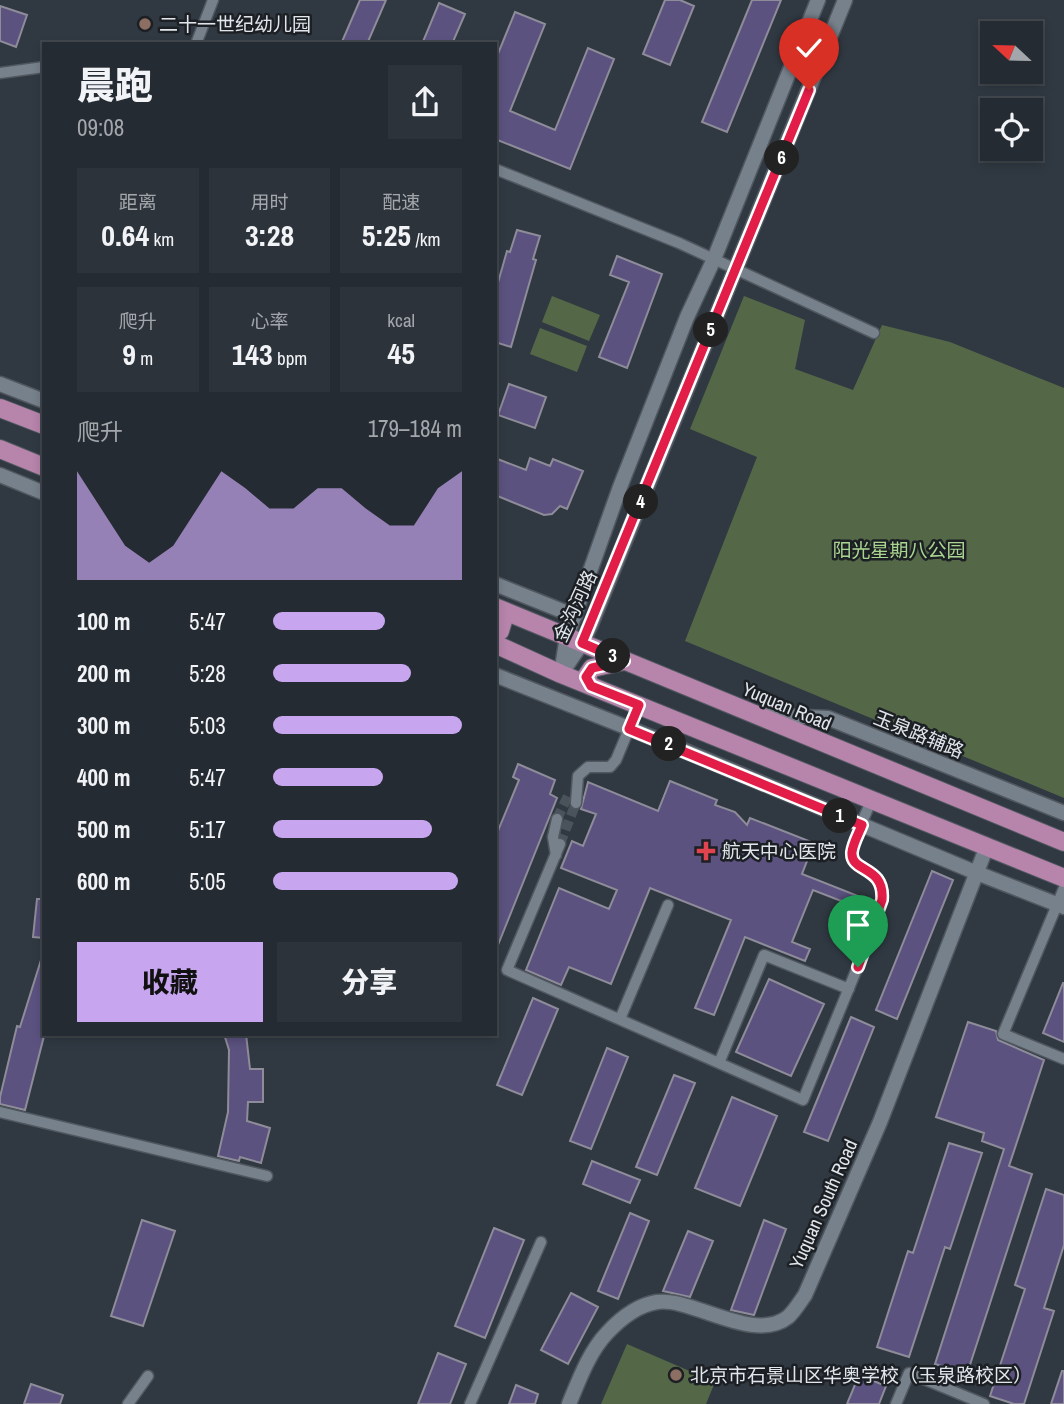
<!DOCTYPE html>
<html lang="zh">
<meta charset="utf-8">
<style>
:root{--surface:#242b32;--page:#2c333a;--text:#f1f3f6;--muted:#a3a7ac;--line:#41474d;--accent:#c7a6ef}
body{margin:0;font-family:"Archivo Narrow","Noto Sans SC",sans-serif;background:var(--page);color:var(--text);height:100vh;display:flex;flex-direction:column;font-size:26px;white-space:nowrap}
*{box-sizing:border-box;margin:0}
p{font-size:23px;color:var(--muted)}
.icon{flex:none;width:38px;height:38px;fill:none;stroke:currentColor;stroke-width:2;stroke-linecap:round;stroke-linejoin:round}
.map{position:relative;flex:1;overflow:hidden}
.drawer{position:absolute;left:42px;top:42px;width:455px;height:994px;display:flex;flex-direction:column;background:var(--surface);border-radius:0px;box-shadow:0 4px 10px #0003,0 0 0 2px var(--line)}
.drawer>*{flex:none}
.needle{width:46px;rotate:292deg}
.buttons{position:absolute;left:980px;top:21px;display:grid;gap:14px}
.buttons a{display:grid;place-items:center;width:63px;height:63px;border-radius:0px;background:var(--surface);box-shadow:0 4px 10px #0003,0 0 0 2px var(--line);font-size:35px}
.pin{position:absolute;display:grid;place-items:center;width:60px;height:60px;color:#fff;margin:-72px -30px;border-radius:50% 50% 50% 0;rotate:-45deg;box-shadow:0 0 7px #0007}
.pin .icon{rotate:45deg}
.km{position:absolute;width:35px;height:35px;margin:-18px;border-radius:50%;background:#222;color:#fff;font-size:19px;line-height:35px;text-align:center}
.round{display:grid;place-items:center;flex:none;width:74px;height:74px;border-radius:0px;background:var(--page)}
.headline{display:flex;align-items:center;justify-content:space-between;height:119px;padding:0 35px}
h1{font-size:38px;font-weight:800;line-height:52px}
.stats{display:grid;grid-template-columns:repeat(3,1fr);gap:10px;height:119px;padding:7px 35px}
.stats div{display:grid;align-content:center;border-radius:0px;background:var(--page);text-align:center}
.stats b{font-size:30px;font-weight:800}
.stats small{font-size:19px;font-weight:400}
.stats p{font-size:19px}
.chart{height:196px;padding:14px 35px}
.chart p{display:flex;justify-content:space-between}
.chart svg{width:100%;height:126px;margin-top:7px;fill:var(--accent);opacity:.7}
.action{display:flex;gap:14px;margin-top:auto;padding:14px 35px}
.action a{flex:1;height:80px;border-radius:0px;background:var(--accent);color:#111;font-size:28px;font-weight:800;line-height:80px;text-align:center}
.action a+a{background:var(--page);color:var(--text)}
ul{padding:0 35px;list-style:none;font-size:23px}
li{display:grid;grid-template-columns:112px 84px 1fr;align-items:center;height:52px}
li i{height:18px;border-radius:9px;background:var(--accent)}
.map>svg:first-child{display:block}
</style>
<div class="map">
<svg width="1064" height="1404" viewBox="0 0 1064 1404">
<rect width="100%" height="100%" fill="#303942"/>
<path fill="#546848" d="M552,296L600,315L589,341L542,322Z
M744,296L805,320L795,369L853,390L882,325L950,342L1064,388V798L685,641L757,457L690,429Z
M540,328L587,346L577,372L530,354Z
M627,1344L715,1382L706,1404H601Z"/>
<path fill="#5b5280" stroke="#8e8c99" stroke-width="2" d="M360,0H386L367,44H341Z
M665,0H680L694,6L670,65L643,54Z
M752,0H781L727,132L702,122Z
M439,3L465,14L452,44H422Z
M0,6L27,15L16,47L0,41Z
M515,12L545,24L510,111L555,130L588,48L614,59L570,169L495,139V61Z
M517,230L540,236L533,259L536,260L511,347L495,342V293L507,251L510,252Z
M617,256L662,274L627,368L599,357L629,282L610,275Z
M509,384L546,397L535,428L498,415Z
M495,458L526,470L530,458L550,466L553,459L583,471L567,509L560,506L552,514L544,515L495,495Z
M518,764L555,780L550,794L557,798L496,950L495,838L519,780L513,777Z
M670,781L717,800L715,805L735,812L747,825L750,818L814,843L802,874L858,896L854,906L813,890L792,942L810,949L805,961L745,937L714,1015L695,1008L731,920L650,888L611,984L569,967L561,985L526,970L559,888L609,909L617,890L561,868L572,841L583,846L596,814L581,809L588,782L658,811Z
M932,871L953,880L897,1019L876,1010Z
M37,899H44V938L33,937Z
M41,960H44V1036L25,1110L0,1104V1097L17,1026L20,1027Z
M769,979L824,1004L791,1076L736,1052Z
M1063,983H1064V1042L1043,1033Z
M533,998L558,1009L522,1095L497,1085Z
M851,1017L874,1027L828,1141L804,1132Z
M968,1022L996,1031L998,1040L1044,1060L1009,1166L1032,1174L967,1374L935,1364L1004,1149L982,1141L984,1133L936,1117Z
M224,1034H246L250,1069H263V1102H248L247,1121L270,1128L261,1163L240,1157L239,1161L218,1156L228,1112L229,1050Z
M607,1048L628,1057L591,1149L570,1141Z
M674,1075L695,1083L657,1175L636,1167Z
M732,1097L777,1116L740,1206L695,1188Z
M949,1143L982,1153L950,1249L945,1247L909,1357L877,1347L908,1251L913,1253Z
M592,1161L640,1180L630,1203L583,1184Z
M1046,1189L1064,1195V1245L1044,1308L1054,1311L1024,1404H1014L990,1396L1025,1289L1015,1285Z
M630,1213L649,1221L618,1299L598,1291Z
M142,1220L175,1231L143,1326L111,1316Z
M764,1220L786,1229L754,1315L731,1310Z
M494,1228L524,1240L485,1338L455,1326Z
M688,1231L713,1241L690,1297L663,1291Z
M571,1293L598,1307L568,1364L541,1350Z
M438,1353L466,1364L450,1404H418Z
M1062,1371H1064V1404H1051Z
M859,1375L886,1386L879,1404H847Z
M31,1384L63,1395L60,1404H24Z
M516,1385L538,1394L535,1404H509Z"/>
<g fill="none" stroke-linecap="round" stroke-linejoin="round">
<path stroke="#4a535b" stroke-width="10" stroke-dasharray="10 5" stroke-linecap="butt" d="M557,819L568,796
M560,844L576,803"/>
<g stroke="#50575f" stroke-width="13">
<path id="minor" d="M196,44L213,0
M0,73L44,67
M495,169L679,243L874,333
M576,803L578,776L588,767H610L616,760L639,705
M560,844L507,970L803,1100L858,966L882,900C885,864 850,873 852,852C854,837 866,814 872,799
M556,855L553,837L557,819
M1064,888L1003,1034L1064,1059
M620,1019L668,905
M719,1063L764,955L849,989
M0,1112L267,1176
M128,1404L148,1376
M470,1404L541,1242
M896,1404L909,1373L984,1404"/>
</g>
<g stroke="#50575f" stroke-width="17">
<path id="tertiary" d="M0,384L44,401
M0,475L44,493
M495,584L575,616
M562,668L567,636L620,487L687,317L714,259L818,0
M561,674L582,643L591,624L845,0
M495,675L666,743L977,873L1064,907
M762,715L828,718L1064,813
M569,1404C579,1380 589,1352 607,1333C620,1319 638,1305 657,1302C692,1297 754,1344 788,1317C794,1312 800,1302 805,1295L880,1122L987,846"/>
</g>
<g stroke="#50575f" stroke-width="20">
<path id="primary" d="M0,408L44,425
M0,449L44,467
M495,607L1064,842
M495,633L500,631L503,621L499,609
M495,644L561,674L1064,878
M591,686L586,677L592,668L624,661"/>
</g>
<use href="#minor" stroke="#77818c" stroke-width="10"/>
<use href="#tertiary" stroke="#77818c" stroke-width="14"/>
<use href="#primary" stroke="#b784ab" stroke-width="18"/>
</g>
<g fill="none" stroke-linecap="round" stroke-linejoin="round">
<g stroke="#fff" stroke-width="14">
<path id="route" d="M809,90L582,643L624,661L592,668L586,677L591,686L639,705L629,729L862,825C859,833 853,843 852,852C850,873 885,865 882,900L858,967"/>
</g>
<use href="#route" stroke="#e11d48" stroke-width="9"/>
</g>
<g fill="#8d6e63" stroke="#1c2024" stroke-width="2.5">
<circle cx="145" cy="24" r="7"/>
<circle cx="676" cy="1375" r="7"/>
</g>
<path fill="#e0444e" stroke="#1c2024" stroke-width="2.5" d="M702.5 840.5h7v7h7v7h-7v7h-7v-7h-7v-7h7z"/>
<g text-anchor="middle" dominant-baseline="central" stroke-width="5" stroke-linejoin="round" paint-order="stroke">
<g font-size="19" fill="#e0e6eb" stroke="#1c2024" text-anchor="start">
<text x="159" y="24">二十一世纪幼儿园</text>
<text x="722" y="851">航天中心医院</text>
<text x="690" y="1375">北京市石景山区华奥学校（玉泉路校区）</text>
</g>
<g font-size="19" fill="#aad590" stroke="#1c2024">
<text x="899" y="550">阳光星期八公园</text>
</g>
<g font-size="19" fill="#e0e6eb" stroke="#1c2024">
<text transform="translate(575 606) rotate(-65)">金沟河路</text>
<text transform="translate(787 706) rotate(23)">Yuquan Road</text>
<text transform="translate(919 734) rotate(22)">玉泉路辅路</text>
<text transform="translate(823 1204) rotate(-66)">Yuquan South Road</text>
</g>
</g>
</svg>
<div class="buttons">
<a><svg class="needle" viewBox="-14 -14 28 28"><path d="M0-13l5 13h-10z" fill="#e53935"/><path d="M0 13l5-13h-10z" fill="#a3a7ac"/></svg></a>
<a><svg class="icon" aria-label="locate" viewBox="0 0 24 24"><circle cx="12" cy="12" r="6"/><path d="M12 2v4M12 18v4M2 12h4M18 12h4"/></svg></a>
</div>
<div class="pin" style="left:858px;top:967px;background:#1e9e55"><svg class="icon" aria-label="arrive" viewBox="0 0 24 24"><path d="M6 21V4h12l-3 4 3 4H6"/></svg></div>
<div class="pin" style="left:809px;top:90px;background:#d93025"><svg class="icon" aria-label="check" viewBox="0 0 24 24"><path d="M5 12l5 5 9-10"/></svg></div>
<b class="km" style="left:840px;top:816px">1</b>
<b class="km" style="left:669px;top:744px">2</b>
<b class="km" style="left:613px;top:656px">3</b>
<b class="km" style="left:641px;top:502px">4</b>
<b class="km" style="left:711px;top:330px">5</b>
<b class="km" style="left:782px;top:158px">6</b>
<section class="drawer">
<div class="headline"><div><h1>晨跑</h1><p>09:08</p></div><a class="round"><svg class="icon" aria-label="share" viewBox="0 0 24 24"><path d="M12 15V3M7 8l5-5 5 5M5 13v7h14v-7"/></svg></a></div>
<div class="stats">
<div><p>距离</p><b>0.64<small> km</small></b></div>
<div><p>用时</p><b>3:28</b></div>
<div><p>配速</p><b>5:25<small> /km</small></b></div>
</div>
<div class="stats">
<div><p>爬升</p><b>9<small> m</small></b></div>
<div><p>心率</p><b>143<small> bpm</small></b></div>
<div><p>kcal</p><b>45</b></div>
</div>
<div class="chart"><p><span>爬升</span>179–184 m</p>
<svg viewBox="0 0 160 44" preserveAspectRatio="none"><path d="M0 44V6L10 19L20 32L30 38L40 32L50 19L60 6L70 12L80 19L90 19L100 12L110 12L120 19L130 25L140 25L150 12L160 6V44z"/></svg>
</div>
<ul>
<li><b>100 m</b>5:47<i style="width:59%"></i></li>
<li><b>200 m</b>5:28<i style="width:73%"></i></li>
<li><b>300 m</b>5:03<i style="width:100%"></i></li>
<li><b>400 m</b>5:47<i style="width:58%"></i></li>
<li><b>500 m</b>5:17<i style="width:84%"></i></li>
<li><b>600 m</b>5:05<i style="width:98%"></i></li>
</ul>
<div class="action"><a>收藏</a><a>分享</a></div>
</section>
</div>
